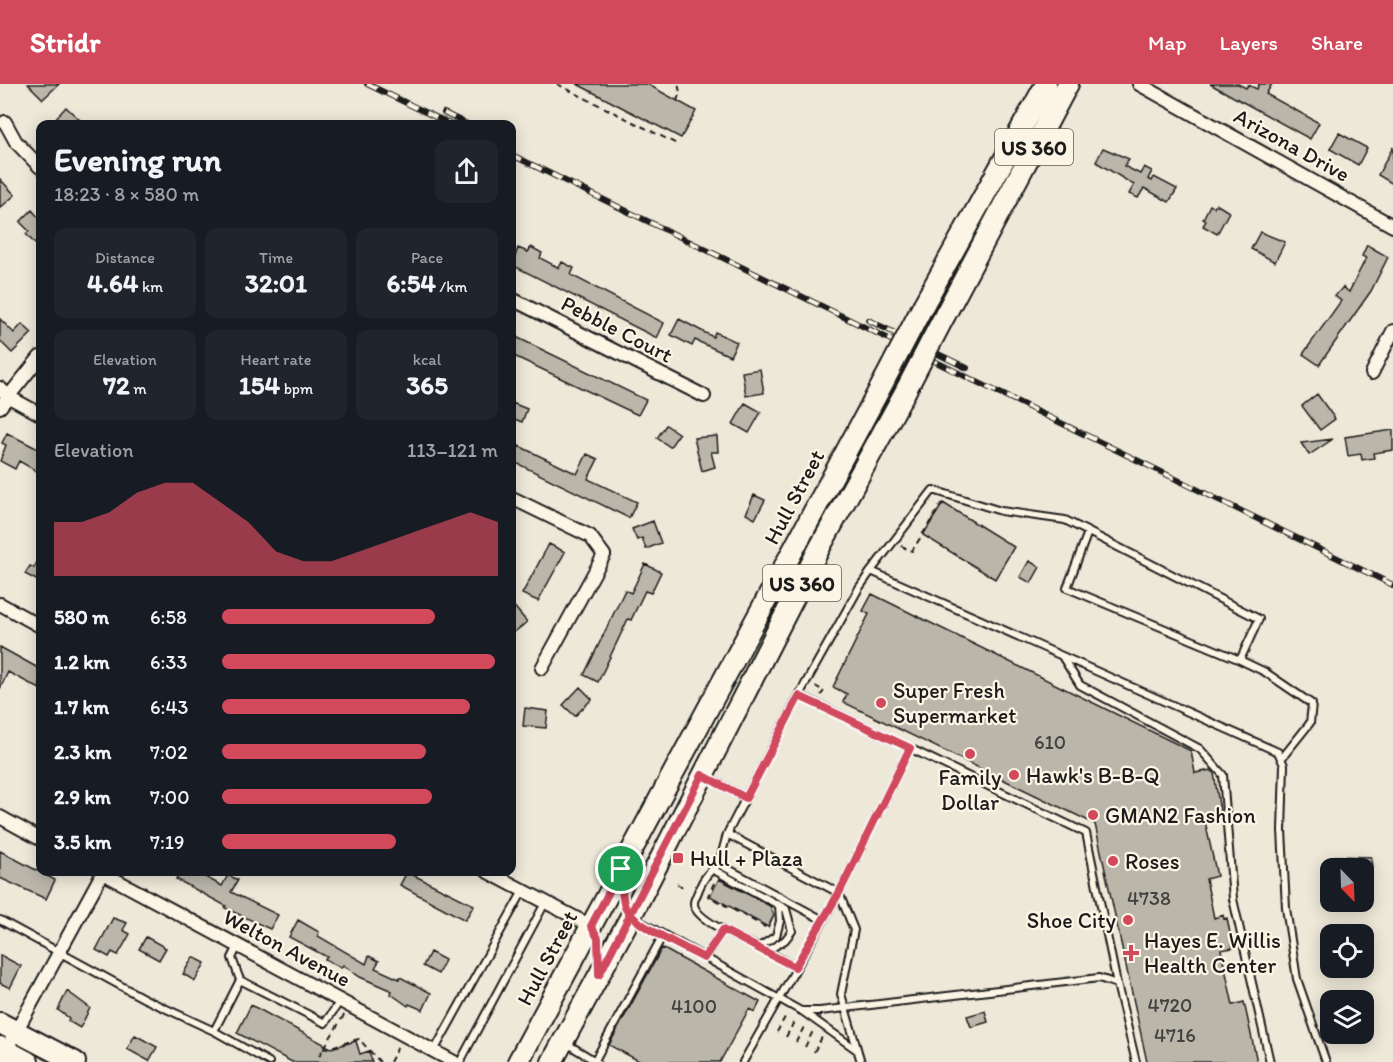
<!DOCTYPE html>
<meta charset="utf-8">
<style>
:root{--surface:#171b24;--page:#20242c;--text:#f1f3f6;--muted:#9ea1a6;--accent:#d1495b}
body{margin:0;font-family:Itim,sans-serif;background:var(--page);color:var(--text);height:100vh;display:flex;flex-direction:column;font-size:22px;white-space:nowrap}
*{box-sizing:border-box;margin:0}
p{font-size:20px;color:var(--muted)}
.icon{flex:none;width:33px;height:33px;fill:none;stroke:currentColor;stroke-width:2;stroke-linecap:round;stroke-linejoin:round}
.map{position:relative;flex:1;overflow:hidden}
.side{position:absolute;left:36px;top:36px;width:480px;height:756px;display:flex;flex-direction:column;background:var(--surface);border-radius:12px;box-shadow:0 3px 15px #0003}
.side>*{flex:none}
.needle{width:39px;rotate:157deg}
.controls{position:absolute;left:1320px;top:774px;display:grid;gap:12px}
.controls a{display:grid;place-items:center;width:54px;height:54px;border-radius:12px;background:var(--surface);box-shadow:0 3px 15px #0003;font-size:30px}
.pin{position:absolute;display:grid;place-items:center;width:51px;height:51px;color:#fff;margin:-26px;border:3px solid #fff;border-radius:50%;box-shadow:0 2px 6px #0007}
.round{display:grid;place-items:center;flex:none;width:63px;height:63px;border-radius:12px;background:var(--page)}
.head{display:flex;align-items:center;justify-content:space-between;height:102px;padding:0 18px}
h1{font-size:33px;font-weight:700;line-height:45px}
.stats{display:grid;grid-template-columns:repeat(3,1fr);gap:9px;height:102px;padding:6px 18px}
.stats div{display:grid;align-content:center;border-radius:12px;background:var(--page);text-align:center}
.stats b{font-size:26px;font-weight:700}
.stats small{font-size:16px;font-weight:400}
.stats p{font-size:16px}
.chart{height:168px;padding:12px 18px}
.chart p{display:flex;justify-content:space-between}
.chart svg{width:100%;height:108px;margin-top:6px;fill:var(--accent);opacity:.7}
ul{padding:0 18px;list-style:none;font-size:20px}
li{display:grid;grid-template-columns:96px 72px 1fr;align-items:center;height:45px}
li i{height:15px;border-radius:8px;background:var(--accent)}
header{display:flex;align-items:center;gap:36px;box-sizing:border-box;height:84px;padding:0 30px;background:var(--accent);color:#fff}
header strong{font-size:28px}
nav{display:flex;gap:33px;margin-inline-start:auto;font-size:21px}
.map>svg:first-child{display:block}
</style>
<header>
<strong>Stridr</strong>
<nav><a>Map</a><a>Layers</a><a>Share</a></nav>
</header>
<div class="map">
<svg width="1393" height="978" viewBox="0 0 1393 978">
<rect width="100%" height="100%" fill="#eee8d9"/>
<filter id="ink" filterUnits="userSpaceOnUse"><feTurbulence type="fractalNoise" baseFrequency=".0167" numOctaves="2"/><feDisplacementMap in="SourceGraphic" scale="12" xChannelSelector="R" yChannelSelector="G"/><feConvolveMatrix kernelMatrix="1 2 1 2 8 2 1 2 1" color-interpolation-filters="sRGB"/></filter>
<g filter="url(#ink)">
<path fill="#bab6aa" stroke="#1c1c1c" stroke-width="1.5" d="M28,0H59L43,15Z
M577,0H647L696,27L681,54Z
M1210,0H1238L1246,4L1248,1L1257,5L1259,0H1272L1266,10L1319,39L1310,55Z
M66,23L67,24L84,40H61L55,35Z
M1339,49L1367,64L1358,81L1330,65Z
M1393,63V100L1378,91Z
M1103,64L1129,75L1124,82L1140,90L1144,83L1152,87L1148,95L1152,97L1154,93L1177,105L1169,118L1144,104L1138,114L1129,110L1134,101L1096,78Z
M0,95L15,111L0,124Z
M1216,120L1229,128L1217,150L1203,142L1206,137L1203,135L1210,121L1214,123Z
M32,126L40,135V159L38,157L35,160L26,150L29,147L20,138Z
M1260,148L1285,158L1275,178L1251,165Z
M1367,161L1388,173L1371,207L1319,281L1303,270L1341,217L1335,212L1343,203L1349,208L1366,174L1362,172Z
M531,163L542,169L540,174L559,184L562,178L574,184L571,191L664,239L657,254L512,181L518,164L528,168Z
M0,235L14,249L22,240L32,249L12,269L0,257Z
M679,235L713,253L715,248L737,258L730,272L695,256L692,262L671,251Z
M512,251L646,316L638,331L512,271Z
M760,285L764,309L746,312L742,288Z
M1317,310L1335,335L1320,346L1302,322Z
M512,319L527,325L522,338L512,334Z
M745,319L761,328L749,349L733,340Z
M666,341L679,350L670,363L657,354Z
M1393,346V366L1373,369L1374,374L1362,376L1361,370L1348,372L1345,353Z
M7,349L40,366V389L19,377L15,385L0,377L6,361L2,359Z
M717,352L718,368H711L715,383L702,387L694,354Z
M1333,355L1309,371L1301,359Z
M519,362L577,390L587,370L598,375L588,395L637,418L629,434L512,377Z
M754,411L765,416L755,435L746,430Z
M943,419L1014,463L995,495L923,451Z
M653,437L661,459L646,465L642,454L637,456L632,445Z
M549,460L565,468L538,517L522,510Z
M40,472V498L25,490L30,482L34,484Z
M1029,477L1040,483L1031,499L1020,493Z
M645,480L661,488L651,509L645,507L631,536L628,535L598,598L584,591L625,506L631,509Z
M872,510L1191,667L1195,689L1211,686L1214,689L1221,734L1205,737L1217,792L1206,795L1214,834L1223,831L1224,835L1227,834L1233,864L1221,866L1233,921L1244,918L1257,978H1147L1095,740L843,618L847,610L833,603L869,530L863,527Z
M512,520L527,538L512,550Z
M0,563L40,585V605L8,588L0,605Z
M580,603L592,615L575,632L563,621Z
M525,624L548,627L546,644L523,642Z
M0,767L55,796L46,815L0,794Z
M1335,772L1371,773L1372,784H1336Z
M180,788H196L222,802L228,791L238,796L231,808L278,831L270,845L225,824L226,822L176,795Z
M407,788L474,821L465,836L400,801Z
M719,795L770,822L774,831L768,843L710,812Z
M113,834L127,839L123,846L130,850L118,871L112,868L109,873L96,866Z
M298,836L319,848L318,852L366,880L369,872L379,877L375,884L399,895L400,893L431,909L423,926L409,920L408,922L391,910L392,907L360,893L343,881L341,884L325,875L327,873L289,853Z
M146,853L166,864L159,876L139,865Z
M662,864L760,918L755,928L749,925L720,978H641L609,961Z
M430,868L445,876L438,890L423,882Z
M0,871L21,882L10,904L0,899Z
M193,873L205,879L195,897L183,890Z
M67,907L90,924L80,944L68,937L69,934L58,926Z
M251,921L331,964L356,957L360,970L369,967L372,978H292L237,949Z
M985,927L988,938L971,943L967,932Z
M135,951L157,963L149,977L127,965Z"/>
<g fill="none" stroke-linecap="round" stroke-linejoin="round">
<g stroke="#1c1c1c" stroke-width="10">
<path id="lane" d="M1088,448L1067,504L1240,576
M871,487L933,406L1001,427L1065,436L1259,535L1240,576L1265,588L1312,620L1310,639L1282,674
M1063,574L1080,601L1200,665L1223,691L1233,815L1270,978
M799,611L1086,749L1117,900
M705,692L746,714
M719,780L727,750
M712,785L786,825L792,847L785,856L767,867C752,860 693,837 694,819C694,815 698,809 699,805C703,795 710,786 719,780L823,836
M634,834L801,927H820L1099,894L1117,900L1136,978
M0,836L145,915L214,947
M238,862L232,874L240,896L325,939L340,917
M759,863L776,852L780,837L779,821
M767,867L795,883
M704,874L723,846
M240,896L214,947L269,978
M802,927L857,966
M564,958L597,978
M434,967L523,807
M460,978L545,819
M594,978L663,851
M743,978L839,809L910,664
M861,978L841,910L854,846L839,809L727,750L799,611L859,504L871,487L1278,668L1284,681L1282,746L1286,824L1297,895L1326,978"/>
</g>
<g stroke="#1c1c1c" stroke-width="16">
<path id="street" d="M1139,0L1393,142
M5,38L16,58L40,83
M512,215L704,312
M1372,289L1393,247
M0,304L9,313L40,330
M0,323L40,273
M512,414L590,452L604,471L542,584
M0,520L40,542
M0,733L40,755
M101,788L454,978
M488,788L591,842
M0,977L103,788"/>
</g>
<g stroke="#1c1c1c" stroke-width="24">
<path id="primary" d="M924,220L1046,0
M945,231L1068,0
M0,939L75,978
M0,963L28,978
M518,978L884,297
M552,978L631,832L820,463L905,308"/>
</g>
<path stroke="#1c1c1c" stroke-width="2" stroke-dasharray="6 4.5" stroke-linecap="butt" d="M557,0L677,60
M677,17L680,8L678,0
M901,462L912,467L942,419
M815,602L824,607L821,611
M714,799L708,812L769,845
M677,800L684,804
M777,948L785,933
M786,953L794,938
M796,958L804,943
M805,963L813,947
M323,965L359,955L380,978
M814,968L822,953
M319,972L344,931
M390,978L399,961"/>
<use href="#lane" stroke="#fcf5e5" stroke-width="6"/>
<use href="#street" stroke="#fcf5e5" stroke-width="12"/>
<use href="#primary" stroke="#fcf5e5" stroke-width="20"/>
<g stroke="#1c1c1c" stroke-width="6">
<path id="rail" d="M367,0L450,40
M444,29L467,40
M512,71L1393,501
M868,236L967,284"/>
</g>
<use href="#rail" stroke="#fcf5e5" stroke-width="4" stroke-dasharray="11" stroke-linecap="butt"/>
<g stroke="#1c1c1c" stroke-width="24" stroke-linecap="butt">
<path id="primary-bridge" d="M884,297L924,220
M905,308L945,231"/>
</g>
<use href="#primary-bridge" stroke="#fcf5e5" stroke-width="20"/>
</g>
</g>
<g fill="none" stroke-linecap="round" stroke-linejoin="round" filter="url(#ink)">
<g stroke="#fff" stroke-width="12">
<path id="route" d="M621,785L591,842L598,854L599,891L702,691L746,714L799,612L910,664L839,809L795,883L723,846L704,874C686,864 632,841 625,823C621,811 622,798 621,785"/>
</g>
<use href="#route" stroke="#d1495b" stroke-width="8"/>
</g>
<g fill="#d1495b" stroke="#fcf5e5" stroke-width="2">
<circle cx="881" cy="619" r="6"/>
<circle cx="970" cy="670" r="6"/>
<circle cx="1014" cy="691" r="6"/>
<circle cx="1093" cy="731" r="6"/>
<rect x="672" y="768" width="12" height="12" rx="3"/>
<circle cx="1113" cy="777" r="6"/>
<circle cx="1128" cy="836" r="6"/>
<path d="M1128 860h6v6h6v6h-6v6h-6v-6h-6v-6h6z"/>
</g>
<g text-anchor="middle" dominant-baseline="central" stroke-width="4.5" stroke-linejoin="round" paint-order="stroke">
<g font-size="20" fill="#444240">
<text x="1050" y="658">610</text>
<text x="1149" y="814">4738</text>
<text x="1170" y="921">4720</text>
<text x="694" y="922">4100</text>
<text x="1175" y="951">4716</text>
</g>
<g fill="#fcf5e5" stroke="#5f5d58" stroke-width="1.5">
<rect x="995" y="45" width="78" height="36" rx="4.5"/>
<rect x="763" y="481" width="78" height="36" rx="4.5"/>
</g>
<g font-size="21" font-weight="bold" fill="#1c1c1c">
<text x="1034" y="63">US 360</text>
<text x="802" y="499">US 360</text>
</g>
<g font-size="22" fill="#1c1c1c" stroke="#fcf5e5">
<text transform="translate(1292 61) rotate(29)">Arizona Drive</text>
<text transform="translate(617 245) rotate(27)">Pebble Court</text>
<text transform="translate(794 413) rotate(-62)">Hull Street</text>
<text transform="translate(287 864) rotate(28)">Welton Avenue</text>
<text transform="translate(547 874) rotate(-62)">Hull Street</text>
</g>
<g font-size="22" fill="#1c1c1c" stroke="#fcf5e5" text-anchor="start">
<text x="893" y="606">Super Fresh<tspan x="893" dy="25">Supermarket</tspan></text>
<text x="1026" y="691">Hawk's B-B-Q</text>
<text x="970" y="693" text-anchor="middle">Family<tspan x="970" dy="25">Dollar</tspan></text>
<text x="1105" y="731">GMAN2 Fashion</text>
<text x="690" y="774">Hull + Plaza</text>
<text x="1125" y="777">Roses</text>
<text x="1116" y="836" text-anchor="end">Shoe City</text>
<text x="1144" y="856">Hayes E. Willis<tspan x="1144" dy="25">Health Center</tspan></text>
</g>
</g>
</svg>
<div class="controls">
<a><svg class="needle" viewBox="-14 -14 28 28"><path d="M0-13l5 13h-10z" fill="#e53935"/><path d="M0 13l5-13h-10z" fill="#9ea1a6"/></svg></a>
<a><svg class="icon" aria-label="locate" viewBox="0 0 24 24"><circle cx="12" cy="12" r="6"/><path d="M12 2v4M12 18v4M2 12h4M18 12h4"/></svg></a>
<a><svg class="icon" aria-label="layers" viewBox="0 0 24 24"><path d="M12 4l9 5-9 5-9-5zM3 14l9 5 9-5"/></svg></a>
</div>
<div class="pin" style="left:621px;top:785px;background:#1e9e55"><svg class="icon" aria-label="arrive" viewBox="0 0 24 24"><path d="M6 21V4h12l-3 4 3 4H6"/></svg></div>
<section class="side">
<div class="head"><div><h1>Evening run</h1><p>18:23 · 8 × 580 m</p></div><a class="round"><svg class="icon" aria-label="share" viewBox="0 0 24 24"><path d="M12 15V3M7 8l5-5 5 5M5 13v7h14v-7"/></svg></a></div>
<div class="stats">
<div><p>Distance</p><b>4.64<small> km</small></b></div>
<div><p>Time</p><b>32:01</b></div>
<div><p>Pace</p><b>6:54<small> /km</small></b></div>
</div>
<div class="stats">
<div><p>Elevation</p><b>72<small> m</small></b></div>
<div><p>Heart rate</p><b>154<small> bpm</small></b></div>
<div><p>kcal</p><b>365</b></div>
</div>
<div class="chart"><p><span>Elevation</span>113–121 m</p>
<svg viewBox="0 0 160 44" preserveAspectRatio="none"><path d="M0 44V22L10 22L20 18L30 10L40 6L50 6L60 14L70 22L80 34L90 38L100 38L110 34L120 30L130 26L140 22L150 18L160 22V44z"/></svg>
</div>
<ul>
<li><b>580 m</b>6:58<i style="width:77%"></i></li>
<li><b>1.2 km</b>6:33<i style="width:99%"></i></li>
<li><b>1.7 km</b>6:43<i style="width:90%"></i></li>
<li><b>2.3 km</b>7:02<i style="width:74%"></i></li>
<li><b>2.9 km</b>7:00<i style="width:76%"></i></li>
<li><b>3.5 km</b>7:19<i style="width:63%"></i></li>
</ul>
</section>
</div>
